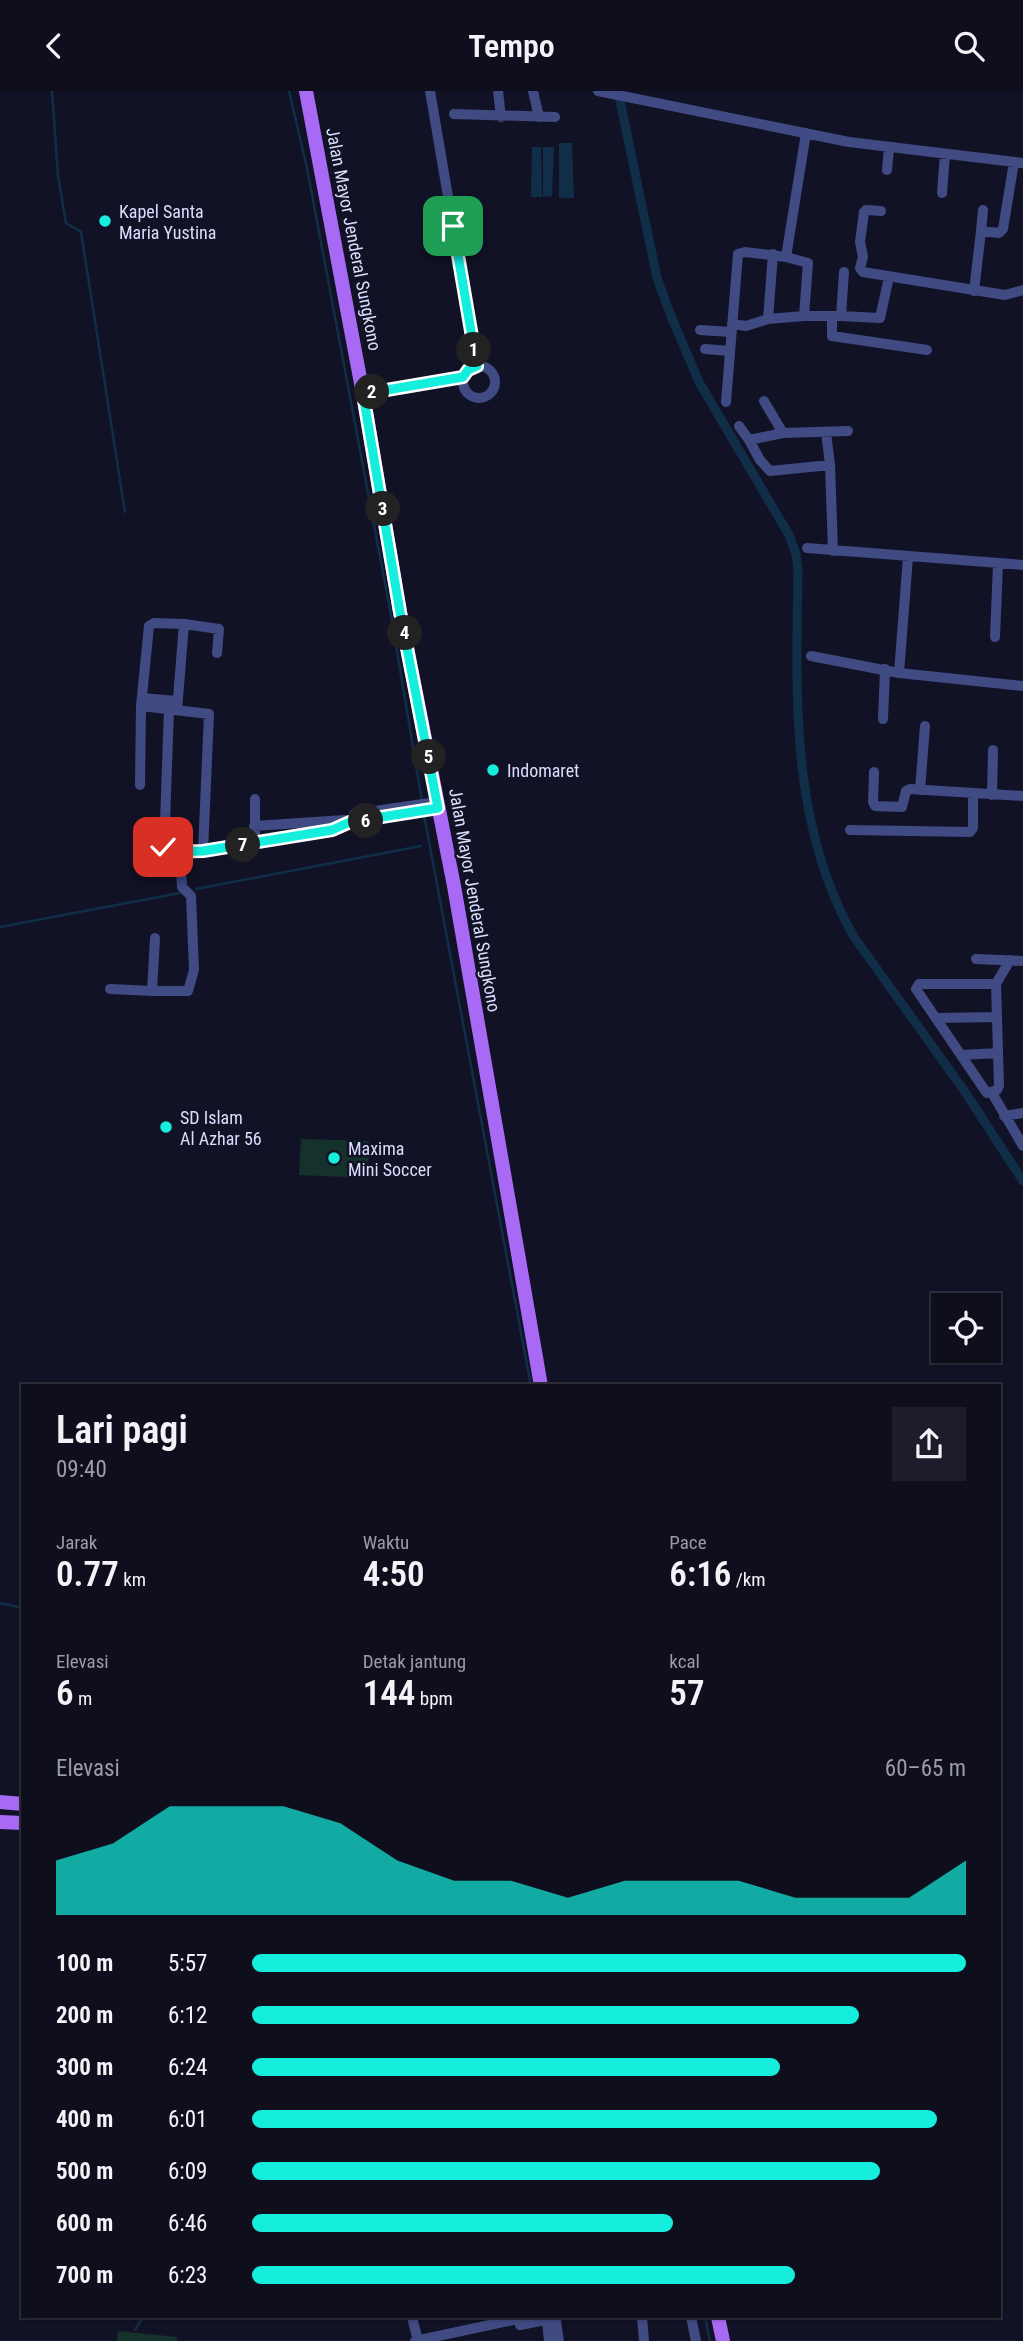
<!DOCTYPE html>
<html lang="id">
<meta charset="utf-8">
<style>
:root{--surface:#0e0e1d;--page:#1c1c2a;--text:#f1f3f6;--muted:#9b9ca4;--line:#2e2e3b;--accent:#15eedd}
body{margin:0;font-family:"Roboto Condensed",sans-serif;background:var(--page);color:var(--text);height:100vh;display:flex;flex-direction:column;font-size:26px;white-space:nowrap}
*{box-sizing:border-box;margin:0}
p{font-size:23px;color:var(--muted)}
.icon{flex:none;width:38px;height:38px;fill:none;stroke:currentColor;stroke-width:2;stroke-linecap:round;stroke-linejoin:round}
.map{position:relative;flex:1;overflow:hidden}
.drawer{position:absolute;left:21px;top:1293px;width:980px;height:934px;display:flex;flex-direction:column;background:var(--surface);border-radius:0px;box-shadow:0 2px 5px #0004,0 0 0 2px var(--line)}
.drawer>*{flex:none}
.buttons{position:absolute;left:931px;top:1202px;display:grid;gap:14px}
.buttons a{display:grid;place-items:center;width:70px;height:70px;border-radius:0px;background:var(--surface);box-shadow:0 2px 5px #0004,0 0 0 2px var(--line);font-size:35px}
.pin{position:absolute;display:grid;place-items:center;width:60px;height:60px;color:#fff;margin:-30px;border-radius:14px;box-shadow:0 4px 10px #0006}
.km{position:absolute;width:35px;height:35px;margin:-18px;border-radius:50%;background:#222;color:#fff;font-size:19px;line-height:35px;text-align:center}
.round{display:grid;place-items:center;flex:none;width:74px;height:74px;border-radius:0px;background:var(--page)}
.summary{display:flex;align-items:center;justify-content:space-between;height:119px;padding:0 35px}
h1{font-size:38px;font-weight:600;line-height:52px}
.stats{display:grid;grid-template-columns:repeat(3,1fr);gap:10px;height:119px;padding:7px 35px}
.stats div{display:grid;align-content:center}
.stats b{font-size:35px;font-weight:600}
.stats small{font-size:19px;font-weight:400}
.stats p{font-size:19px}
.chart{height:196px;padding:14px 35px}
.chart p{display:flex;justify-content:space-between}
.chart svg{width:100%;height:126px;margin-top:7px;fill:var(--accent);opacity:.7}
ul{padding:0 35px;list-style:none;font-size:23px}
li{display:grid;grid-template-columns:112px 84px 1fr;align-items:center;height:52px}
li i{height:18px;border-radius:9px;background:var(--accent)}
header{display:flex;justify-content:space-between;align-items:center;height:91px;padding:0 35px;background:var(--surface);font-size:32px;font-weight:600}
.map>svg:first-child{display:block}
</style>
<header><svg class="icon" aria-label="back" viewBox="0 0 24 24"><path d="M15 5l-7 7 7 7"/></svg>Tempo<svg class="icon" aria-label="search" viewBox="0 0 24 24"><circle cx="10" cy="10" r="6"/><path d="M15 15l6 6"/></svg></header>
<div class="map">
<svg width="1023" height="2250" viewBox="0 0 1023 2250">
<rect width="100%" height="100%" fill="#121227"/>
<path fill="#15312b" d="M301,1048L369,1050L368,1087L299,1084Z
M118,2240L177,2246V2250H117Z"/>
<path fill="#112e48" d="M559,52H572L574,107H559Z
M532,56H541L542,106H531Z
M543,56H554L552,105L543,106Z"/>
<g fill="none" stroke-linecap="round" stroke-linejoin="round">
<path stroke="#112e48" stroke-width="2.5" d="M52,0L58,85L66,132L81,141L125,421
M289,0L307,77L391,524L422,710
M424,724L531,1295
M196,798L421,755
M0,836L180,802
M0,1512L23,1517
M705,2226L710,2250
M135,2239L143,2226"/>
<path stroke="#112e48" stroke-width="9" d="M618,0L657,187L671,225L699,291L789,444L796,463L798,480C796,605 790,734 854,846L963,998L1023,1090"/>
<path stroke="#404a83" stroke-width="10" d="M430,0L477,275
M498,0L501,26
M533,0L539,26
M598,0L849,51L1023,72
M454,23L555,26
M887,79L889,57
M942,102L945,63
M881,120L866,119L864,121L860,151L863,166L860,177L863,181L1005,204L1023,199
M981,140L983,119
M844,181L841,225H832V245L927,259
M974,200L981,140L999,142L1003,138L1014,71
M804,225H832
M841,225L880,227L889,186
M768,228L773,163
M732,233L746,235L768,228L804,225L808,172L786,166
M700,239L731,241
M705,258L729,260
M463 291a16 16 0 1 1 32 0a16 16 0 1 1-32 0Z
M363,303L463,287
M764,310L783,342L848,340
M726,311L738,163L745,161L786,166L806,42
M739,335L749,349L783,342
M826,341L830,374L833,460
M749,349L760,369L770,380L830,374
M807,457L1023,474
M184,533L219,538L217,562
M995,546L998,473
M811,565L899,582L1023,595
M899,582L908,466
M142,607L177,610
M141,615L149,535L154,532L184,533L177,619
M169,618L164,760C190,769 299,744 332,739L350,731
M883,628L885,578
M874,681L873,711L875,715L902,716L906,700L910,698L1023,705
M140,694L141,615L209,623L203,760
M920,699L925,635
M992,704L993,659
M354,723L437,711
M356,731L425,720
M254,735L345,729
M850,739L970,741L973,737V703
M255,742V708
M155,847L152,900H188L194,879L191,805L182,796L180,762
M976,868L1023,870
M919,893H996L999,995L997,999L987,1002L984,998L916,898Z
M996,893L1010,869
M110,898L152,900
M937,927L996,926
M962,964L998,962
M992,1002L1023,1055
M1004,1025L1023,1022
M412,2226L418,2250
M544,2226L547,2231L551,2232L558,2226
M642,2226L644,2250
M691,2226L696,2250
M547,2231L549,2250
M556,2231L559,2250
M520,2234L545,2229
M415,2250L527,2226"/>
<path stroke="#a86af4" stroke-width="14" d="M306,0L363,303L400,521L454,795L541,1295
M0,1711L23,1713
M0,1731L23,1732
M718,2226L723,2250"/>
</g>
<g fill="none" stroke-linecap="round" stroke-linejoin="round">
<g stroke="#fff" stroke-width="14">
<path id="route" d="M163,756L164,760L168,761L203,760L332,739L350,731L438,717L400,521L363,303L463,286L468,279L477,275L453,135"/>
</g>
<use href="#route" stroke="#15eedd" stroke-width="9"/>
</g>
<g fill="#15eedd" stroke="#121227" stroke-width="2.5">
<circle cx="105" cy="130" r="7"/>
<circle cx="493" cy="679" r="7"/>
<circle cx="166" cy="1036" r="7"/>
<circle cx="334" cy="1067" r="7"/>
</g>
<g text-anchor="middle" dominant-baseline="central" stroke-width="5" stroke-linejoin="round" paint-order="stroke">
<g font-size="18" fill="#dbddfc" stroke="#121227" text-anchor="start">
<text x="119" y="120">Kapel Santa<tspan x="119" dy="21">Maria Yustina</tspan></text>
<text x="507" y="679">Indomaret</text>
<text x="180" y="1026">SD Islam<tspan x="180" dy="21">Al Azhar 56</tspan></text>
<text x="348" y="1057">Maxima<tspan x="348" dy="21">Mini Soccer</tspan></text>
</g>
<g font-size="18" fill="#dbddfc" stroke="#121227">
<text transform="translate(354 148) rotate(79)">Jalan Mayor Jenderal Sungkono</text>
<text transform="translate(475 809) rotate(80)">Jalan Mayor Jenderal Sungkono</text>
</g>
</g>
</svg>
<div class="buttons">
<a><svg class="icon" aria-label="locate" viewBox="0 0 24 24"><circle cx="12" cy="12" r="6"/><path d="M12 2v4M12 18v4M2 12h4M18 12h4"/></svg></a>
</div>
<div class="pin" style="left:453px;top:135px;background:#1e9e55"><svg class="icon" aria-label="arrive" viewBox="0 0 24 24"><path d="M6 21V4h12l-3 4 3 4H6"/></svg></div>
<div class="pin" style="left:163px;top:756px;background:#d93025"><svg class="icon" aria-label="check" viewBox="0 0 24 24"><path d="M5 12l5 5 9-10"/></svg></div>
<b class="km" style="left:474px;top:259px">1</b>
<b class="km" style="left:372px;top:301px">2</b>
<b class="km" style="left:383px;top:418px">3</b>
<b class="km" style="left:405px;top:542px">4</b>
<b class="km" style="left:429px;top:666px">5</b>
<b class="km" style="left:366px;top:730px">6</b>
<b class="km" style="left:243px;top:754px">7</b>
<section class="drawer">
<div class="summary"><div><h1>Lari pagi</h1><p>09:40</p></div><a class="round"><svg class="icon" aria-label="share" viewBox="0 0 24 24"><path d="M12 15V3M7 8l5-5 5 5M5 13v7h14v-7"/></svg></a></div>
<div class="stats">
<div><p>Jarak</p><b>0.77<small> km</small></b></div>
<div><p>Waktu</p><b>4:50</b></div>
<div><p>Pace</p><b>6:16<small> /km</small></b></div>
</div>
<div class="stats">
<div><p>Elevasi</p><b>6<small> m</small></b></div>
<div><p>Detak jantung</p><b>144<small> bpm</small></b></div>
<div><p>kcal</p><b>57</b></div>
</div>
<div class="chart"><p><span>Elevasi</span>60–65 m</p>
<svg viewBox="0 0 160 44" preserveAspectRatio="none"><path d="M0 44V25L10 19L20 6L30 6L40 6L50 12L60 25L70 32L80 32L90 38L100 32L110 32L120 32L130 38L140 38L150 38L160 25V44z"/></svg>
</div>
<ul>
<li><b>100 m</b>5:57<i style="width:100%"></i></li>
<li><b>200 m</b>6:12<i style="width:85%"></i></li>
<li><b>300 m</b>6:24<i style="width:74%"></i></li>
<li><b>400 m</b>6:01<i style="width:96%"></i></li>
<li><b>500 m</b>6:09<i style="width:88%"></i></li>
<li><b>600 m</b>6:46<i style="width:59%"></i></li>
<li><b>700 m</b>6:23<i style="width:76%"></i></li>
</ul>
</section>
</div>
